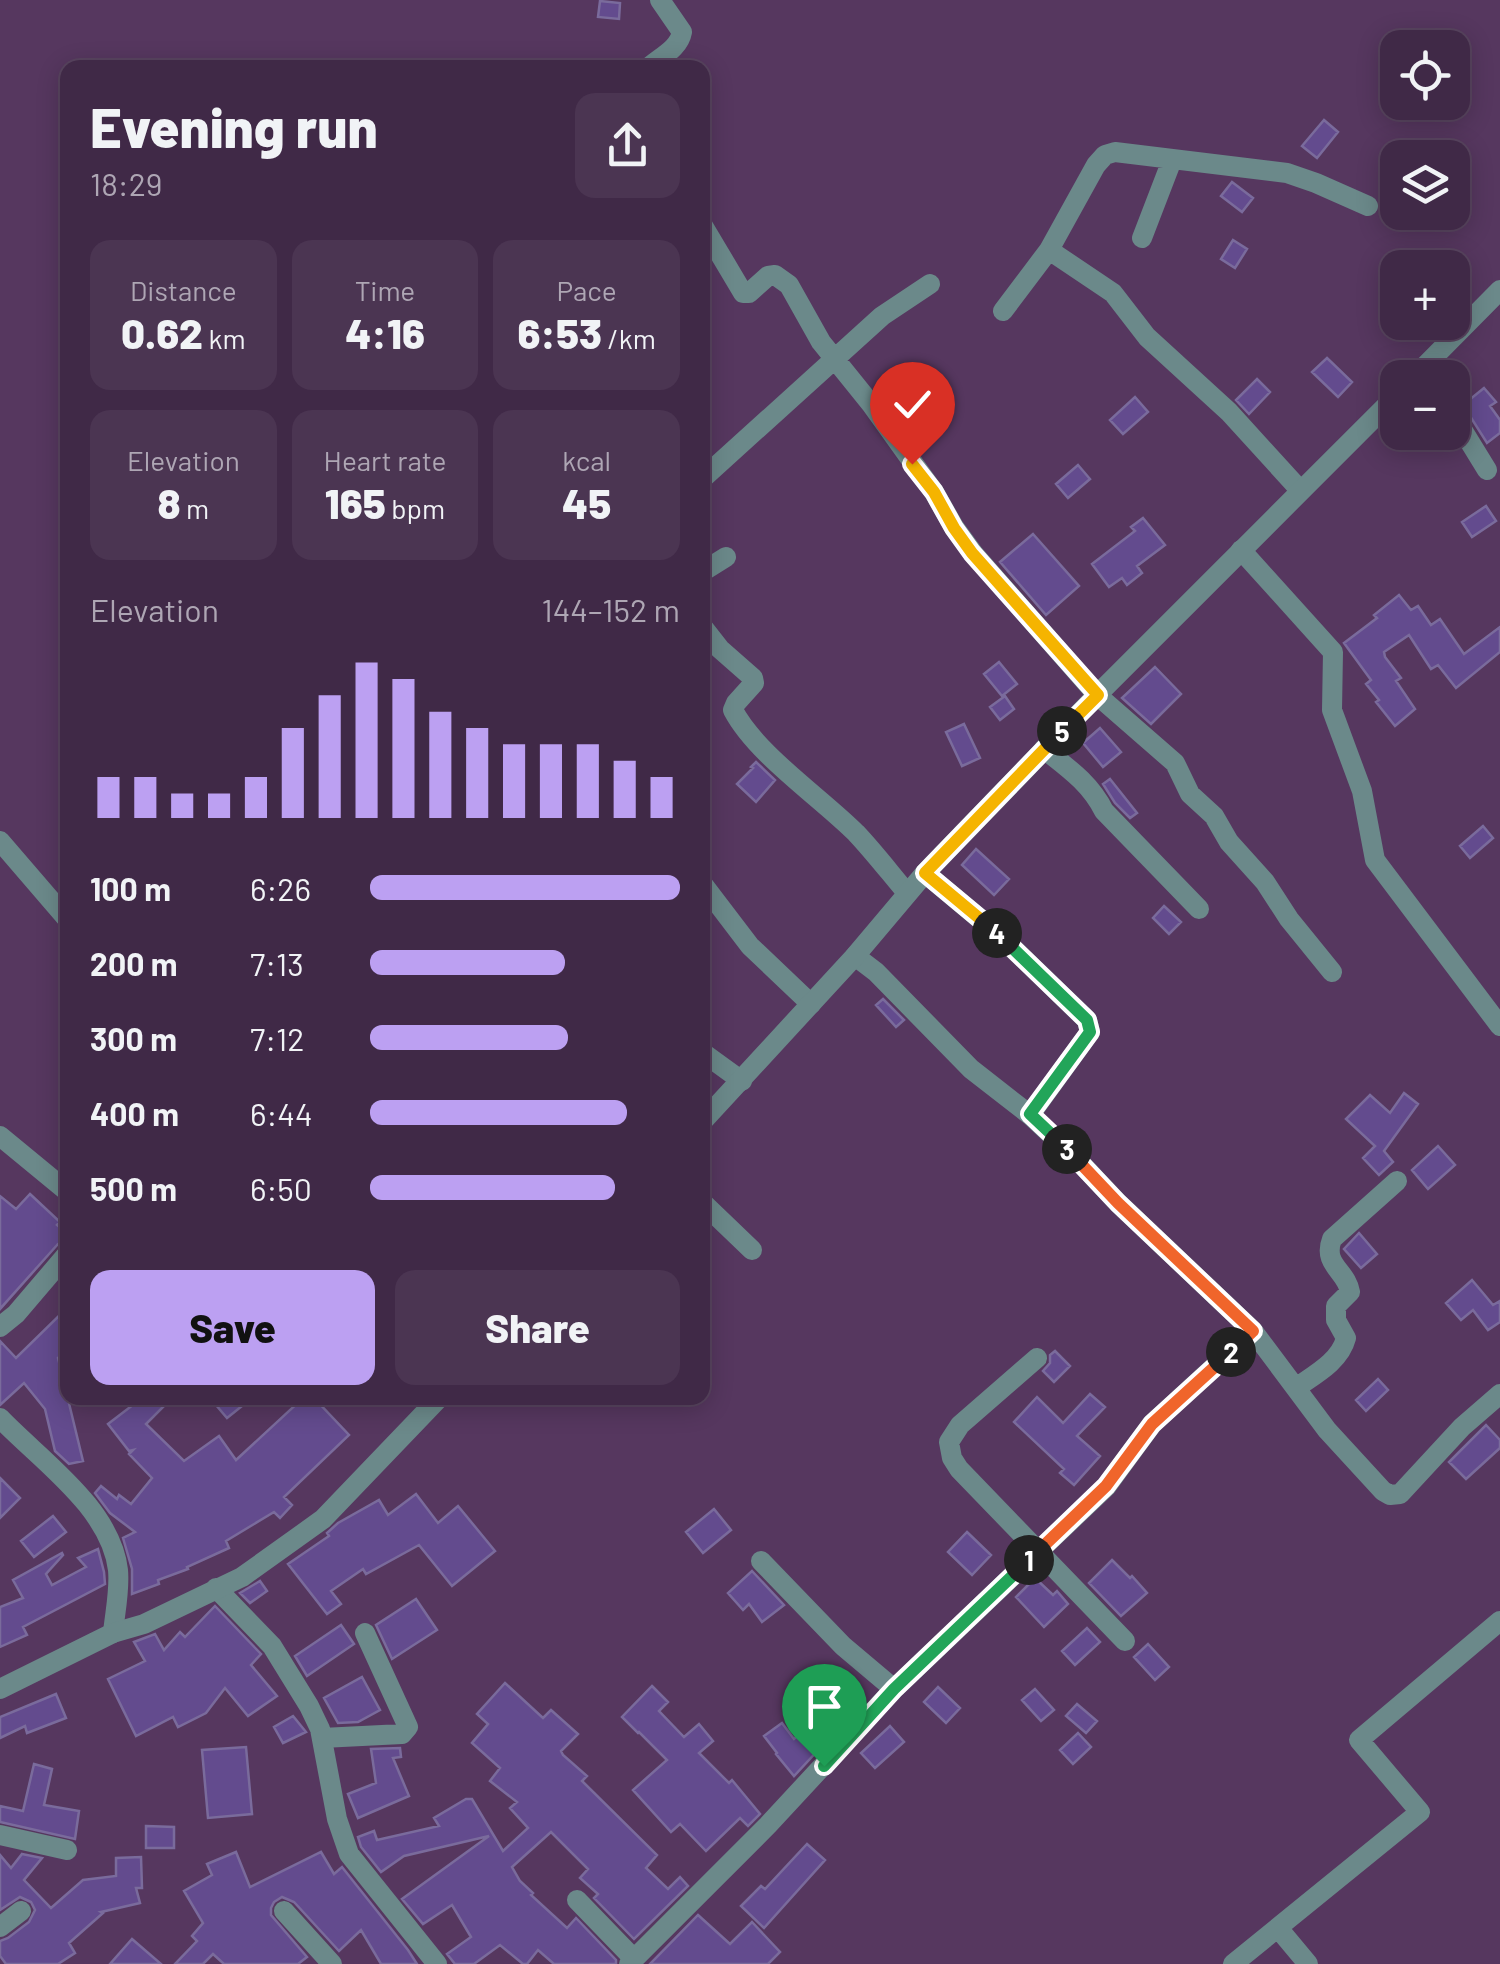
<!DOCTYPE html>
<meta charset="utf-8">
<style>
:root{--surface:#402947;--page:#4b3552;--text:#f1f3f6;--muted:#aea6b4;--line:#594560;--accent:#bca0f2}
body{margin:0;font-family:Barlow,sans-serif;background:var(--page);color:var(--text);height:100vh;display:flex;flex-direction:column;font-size:38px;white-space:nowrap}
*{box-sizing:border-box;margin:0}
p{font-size:32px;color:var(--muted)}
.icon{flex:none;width:55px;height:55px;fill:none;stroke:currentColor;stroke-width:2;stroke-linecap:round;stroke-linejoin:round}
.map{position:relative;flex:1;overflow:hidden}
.drawer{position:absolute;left:60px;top:60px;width:650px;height:1345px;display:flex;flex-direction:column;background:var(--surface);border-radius:20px;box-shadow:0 5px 25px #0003,0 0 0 2px var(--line)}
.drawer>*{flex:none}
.buttons{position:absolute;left:1380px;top:30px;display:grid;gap:20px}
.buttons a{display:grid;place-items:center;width:90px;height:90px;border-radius:20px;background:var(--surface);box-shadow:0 5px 25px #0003,0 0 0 2px var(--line);font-size:50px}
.pin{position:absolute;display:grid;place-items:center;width:85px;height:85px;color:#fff;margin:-102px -42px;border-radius:50% 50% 50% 0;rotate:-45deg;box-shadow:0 0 10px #0007}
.pin .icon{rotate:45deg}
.km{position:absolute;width:50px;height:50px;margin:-25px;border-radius:50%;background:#222;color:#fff;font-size:28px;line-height:50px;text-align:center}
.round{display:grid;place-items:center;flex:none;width:105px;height:105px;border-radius:20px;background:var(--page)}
.headline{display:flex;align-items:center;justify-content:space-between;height:170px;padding:0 30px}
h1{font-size:55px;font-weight:800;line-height:75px}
.figures{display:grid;grid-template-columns:repeat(3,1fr);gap:15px;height:170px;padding:10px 30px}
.figures div{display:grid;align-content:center;border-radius:20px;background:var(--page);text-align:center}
.figures b{font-size:42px;font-weight:800}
.figures small{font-size:28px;font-weight:400}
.figures p{font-size:28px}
.chart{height:280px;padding:20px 30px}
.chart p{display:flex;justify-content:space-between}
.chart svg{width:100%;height:180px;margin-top:10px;stroke:var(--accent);stroke-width:6}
.cta{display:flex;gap:20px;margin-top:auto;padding:20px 30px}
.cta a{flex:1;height:115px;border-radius:20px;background:var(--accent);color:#111;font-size:40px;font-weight:800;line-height:115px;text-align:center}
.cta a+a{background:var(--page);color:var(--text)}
ul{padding:0 30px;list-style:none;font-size:32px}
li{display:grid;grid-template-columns:160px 120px 1fr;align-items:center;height:75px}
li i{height:25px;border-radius:12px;background:var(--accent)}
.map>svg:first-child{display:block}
</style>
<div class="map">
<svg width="1500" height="1964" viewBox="0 0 1500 1964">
<rect width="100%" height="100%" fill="#56375f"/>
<path fill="#634b8e" stroke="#7a6b9c" stroke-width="2.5" d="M600,1L620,3L619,19L598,17Z
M1324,120L1338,132L1317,158L1302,146Z
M1232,182L1253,198L1242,212L1221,196Z
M1233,240L1247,249L1235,268L1221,259Z
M1327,358L1352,382L1338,397L1312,372Z
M1257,379L1270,392L1249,414L1236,400Z
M1484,388L1496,402L1490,406L1500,420V433L1487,443L1463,405Z
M1135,397L1148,412L1123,434L1110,420Z
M1078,465L1090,479L1068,498L1056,484Z
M1486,506L1496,521L1472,537L1462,522Z
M1143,518L1165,545L1137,566L1142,573L1127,585L1122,578L1109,587L1092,564L1135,531L1131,527Z
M1033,534L1079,586L1046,615L1000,562Z
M1399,595L1411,610L1418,606L1431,625L1440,619L1464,654L1500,627V652L1456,688L1438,665L1431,669L1409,635L1384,652L1385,657L1401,678L1396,681L1415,709L1395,726L1376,702L1379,700L1366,684L1371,680L1344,643L1377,618L1374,615Z
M999,662L1017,684L1002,696L984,674Z
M1155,667L1181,694L1151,724L1122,698Z
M1005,696L1014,709L1000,720L990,707Z
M964,724L980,758L962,766L946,732Z
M1100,728L1121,752L1103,767L1083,743Z
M756,762L775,780L756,802L737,784L753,768L751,767Z
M1110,779L1137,813L1130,818L1115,803L1103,784Z
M1483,826L1493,838L1470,858L1460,846Z
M976,849L1009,879L994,895L962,865Z
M1164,906L1181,922L1169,934L1153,918Z
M883,999L904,1020L896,1027L876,1005Z
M1404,1093L1418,1104L1384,1151L1393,1162L1379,1175L1363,1158L1375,1146L1346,1119L1370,1095L1390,1113Z
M1438,1146L1455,1165L1428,1189L1412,1170Z
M30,1194L60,1222L57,1225L68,1234V1240L58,1244L0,1309V1196L16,1209Z
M1359,1233L1377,1254L1361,1268L1344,1249Z
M1472,1280L1493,1305L1500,1301V1322L1488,1330L1473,1310L1461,1320L1446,1303Z
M68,1307V1349L58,1358L83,1461L69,1464L55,1451L45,1409L24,1383L0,1405V1341L16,1358Z
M1055,1351L1070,1366L1054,1382L1043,1371L1050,1363V1355Z
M1378,1379L1388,1390L1366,1411L1356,1400Z
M1090,1394L1105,1407L1077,1436L1100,1456L1074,1485L1060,1473L1064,1469L1014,1422L1037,1397L1063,1423Z
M142,1398H172L146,1424L184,1461L219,1436L236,1460L303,1398H314L349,1435L284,1497L292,1505L280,1518L274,1512L226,1541L229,1548L187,1567L188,1569L158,1580L159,1584L132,1594V1569L123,1538L135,1532L110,1513L95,1493L101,1486L117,1499L119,1495L131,1504L152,1478L129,1454L133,1450L129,1451L108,1424Z
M210,1398H252L227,1418Z
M1486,1425L1500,1440V1448L1466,1479L1449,1462Z
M0,1478L20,1498L0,1518Z
M416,1494L438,1523L458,1506L495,1551L452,1586L419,1545L366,1574L363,1569L331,1591L341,1604L327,1614L288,1564L329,1536L327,1533L338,1523L379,1500L388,1515Z
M714,1509L731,1530L703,1553L686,1532Z
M53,1516L66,1532L34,1557L21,1541Z
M967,1532L991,1555L972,1575L948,1552Z
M98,1549L104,1572L105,1584L23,1627L27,1635L0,1647V1607L23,1598L13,1580L62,1553L63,1555L46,1574L52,1585L86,1567L78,1558Z
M1112,1560L1130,1578L1132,1576L1147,1593L1121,1616L1089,1583Z
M752,1571L784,1605L762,1622L749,1604L743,1610L728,1593Z
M1035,1578L1053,1595L1057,1591L1068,1604L1044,1627L1016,1597Z
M260,1581L267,1591L250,1603L240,1593Z
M416,1599L437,1630L392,1659L376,1625Z
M215,1606L261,1654L251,1665L277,1696L248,1716L225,1688L206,1713L178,1727L173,1717L136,1736L108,1679L145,1661L134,1642L155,1634L164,1650L180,1632L185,1637Z
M341,1625L354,1644L307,1676L295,1656Z
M1087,1628L1100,1642L1075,1665L1062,1651Z
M1148,1644L1169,1667L1155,1680L1134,1657Z
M362,1677L380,1710L358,1722L338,1723L324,1698Z
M505,1683L543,1718L551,1710L578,1734L561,1751L563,1755L587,1776L582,1781L657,1855L646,1868L668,1889L680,1877L688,1886L634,1939L594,1898L598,1894L580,1878L588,1869L551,1832L512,1867L520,1881L533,1893L531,1895L567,1928L576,1918L616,1960V1964H554L538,1950L527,1964H523L500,1945L474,1964H455L447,1954L471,1937L452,1905L423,1924L402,1899L489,1836L404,1856L381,1872L361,1847L358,1837L374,1831L377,1840L439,1826L434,1818L466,1799H472L503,1851L528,1828L510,1808L517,1802L490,1781L500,1768L472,1743L488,1724L477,1714Z
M652,1686L668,1702L659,1711L684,1737L699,1724L713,1741L699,1753L729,1783L732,1780L760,1814L748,1826L740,1818L706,1851L680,1824L671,1832L633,1790L667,1760L639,1732L638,1733L622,1717Z
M938,1687L960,1708L946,1723L924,1702Z
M1035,1689L1054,1710L1041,1721L1022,1700Z
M56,1694L66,1718L27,1733L25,1726L0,1738V1717Z
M830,1700L847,1719L794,1776L776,1754L777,1753L764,1736L782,1723L794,1739L820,1716L817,1713Z
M1077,1704L1097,1721L1086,1733L1066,1716Z
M293,1716L306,1732L283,1743L274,1727Z
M890,1726L904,1742L875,1768L861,1753Z
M1078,1733L1091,1747L1073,1764L1060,1750Z
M246,1747L252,1814L208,1818L202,1750Z
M400,1748L401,1757L393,1758L409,1796L358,1818L348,1794L376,1783L371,1749Z
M34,1764L52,1769L44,1805L79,1811L75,1839L0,1822V1806L23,1811Z
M146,1826L174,1827V1848H146Z
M807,1844L825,1860L764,1928L741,1906L761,1886L765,1889Z
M236,1852L250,1887L321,1852L334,1874L342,1867L408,1950L417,1964H381L361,1930L339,1951L294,1902L282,1897L274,1902L271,1908V1915L307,1957L298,1964H224L213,1954L203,1964H175L197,1941L192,1936L203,1923L184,1891L212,1875L207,1864Z
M22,1854L42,1858L24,1880L51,1908L83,1880L116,1876V1858L141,1857L142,1888H136L140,1903L101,1912L103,1913L69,1943L75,1953L58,1964H6L0,1956V1941L8,1938L29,1922L35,1910L31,1902L20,1897L0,1910V1855L11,1868Z
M698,1915L730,1944L752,1922L780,1952L768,1964H650Z
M132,1939L161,1964H110Z"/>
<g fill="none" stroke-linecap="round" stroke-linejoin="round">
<path stroke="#6b898a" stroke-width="20" d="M648,68C660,57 679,49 682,32L660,0
M702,224L743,293H749L768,276L775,275L789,285L821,342L871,404L934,492L954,527L973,553L1097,695L1175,763L1190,794L1214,816L1229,842L1265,882L1289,919L1332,972
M1142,238L1172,160
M1049,250L1113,293L1147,337L1229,412L1300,490
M1003,311L1049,250L1096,165L1105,155L1115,152L1287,173L1316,183L1368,206
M1452,413L1487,470
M702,479L882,316L930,284
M1241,550L1333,652L1332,710L1362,791L1375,860L1500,1026
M702,572L726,557
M702,626L720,649L753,678L754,683L736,703L733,710C756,754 820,797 856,833C874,852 890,873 907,893
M1044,749C1068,768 1090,783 1104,811L1199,909
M0,841L68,920
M925,873L998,934L1087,1020L1090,1032L1030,1115
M702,883L750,946L811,1004
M855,956L876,972L971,1069L1030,1115L1074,1156L1118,1203L1253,1331L1327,1430L1383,1491L1390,1495L1400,1494L1462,1427L1500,1394
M702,1052L742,1081
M0,1136L68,1192
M702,1202L752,1250
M0,1327L16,1314L68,1253
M1037,1358L960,1425L949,1442L952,1458L959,1469L1125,1641
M1297,1387C1316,1374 1340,1361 1346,1338L1336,1320V1306L1350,1292C1347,1271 1322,1265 1332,1239L1397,1181
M0,1418C40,1460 111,1508 118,1570C120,1590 115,1612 113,1633
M761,1561L843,1646L894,1689
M216,1588L272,1646L309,1706L320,1729L337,1819L349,1854L437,1964
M322,1738L402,1734L408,1727L365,1633
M0,1835L67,1850
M577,1900L634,1959
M284,1911L332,1964
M0,1927L21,1911
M1278,1928L1308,1964
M629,1964L768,1825L894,1689L1106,1487L1152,1424L1253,1331
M1233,1964L1420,1812L1359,1740L1500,1621"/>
<path stroke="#6b898a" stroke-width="20" d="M1413,378L1500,290
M702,1122L855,956L925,873L1097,695L1398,394
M0,1689L113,1633L144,1624L242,1577L323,1519L439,1398"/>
</g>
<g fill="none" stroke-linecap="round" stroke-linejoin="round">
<g stroke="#fff" stroke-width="20">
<path id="split-1" d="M824,1766L894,1689L1029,1560"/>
</g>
<g stroke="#fff" stroke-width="20">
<path id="split-2" d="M1029,1560L1106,1486L1152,1424L1231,1352"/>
</g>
<g stroke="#fff" stroke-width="20">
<path id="split-3" d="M1067,1149L1118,1203L1253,1331L1231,1352"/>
</g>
<g stroke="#fff" stroke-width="20">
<path id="split-4" d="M997,933L1087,1020L1090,1032L1030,1114L1067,1149"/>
</g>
<g stroke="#fff" stroke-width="20">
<path id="split-5" d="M997,933L925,873L1062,731"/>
</g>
<g stroke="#fff" stroke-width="20">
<path id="split-6" d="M912,464L934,492L954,528L972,553L1098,695L1062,731"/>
</g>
<use href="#split-1" stroke="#22a559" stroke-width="12"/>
<use href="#split-2" stroke="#f0652b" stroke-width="12"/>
<use href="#split-3" stroke="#f0652b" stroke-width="12"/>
<use href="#split-4" stroke="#22a559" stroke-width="12"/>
<use href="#split-5" stroke="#f5b400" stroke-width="12"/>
<use href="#split-6" stroke="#f5b400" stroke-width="12"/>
</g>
</svg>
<div class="buttons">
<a><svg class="icon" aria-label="locate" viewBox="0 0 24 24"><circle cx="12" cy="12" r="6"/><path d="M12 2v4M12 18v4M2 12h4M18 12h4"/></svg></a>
<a><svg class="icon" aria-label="layers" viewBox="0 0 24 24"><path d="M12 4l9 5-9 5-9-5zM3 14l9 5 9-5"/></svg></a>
<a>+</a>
<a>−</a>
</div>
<div class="pin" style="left:824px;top:1766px;background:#1e9e55"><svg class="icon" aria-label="arrive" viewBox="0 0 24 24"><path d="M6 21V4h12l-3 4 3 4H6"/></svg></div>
<div class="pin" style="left:912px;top:464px;background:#d93025"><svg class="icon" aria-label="check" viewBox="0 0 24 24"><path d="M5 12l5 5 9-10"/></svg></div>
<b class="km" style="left:1029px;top:1560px">1</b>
<b class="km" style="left:1231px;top:1352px">2</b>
<b class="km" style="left:1067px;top:1149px">3</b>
<b class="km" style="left:997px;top:933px">4</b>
<b class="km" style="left:1062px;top:731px">5</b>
<section class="drawer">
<div class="headline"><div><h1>Evening run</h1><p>18:29</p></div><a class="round"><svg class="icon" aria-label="share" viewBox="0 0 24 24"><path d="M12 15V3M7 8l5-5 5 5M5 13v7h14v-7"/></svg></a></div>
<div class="figures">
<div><p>Distance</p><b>0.62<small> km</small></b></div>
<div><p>Time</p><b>4:16</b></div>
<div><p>Pace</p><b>6:53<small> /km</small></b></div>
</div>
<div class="figures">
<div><p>Elevation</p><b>8<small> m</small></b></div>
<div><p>Heart rate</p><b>165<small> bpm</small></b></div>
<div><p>kcal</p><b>45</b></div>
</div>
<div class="chart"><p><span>Elevation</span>144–152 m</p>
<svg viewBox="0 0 160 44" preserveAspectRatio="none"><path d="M5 44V34M15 44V34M25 44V38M35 44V38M45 44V34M55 44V22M65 44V14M75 44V6M85 44V10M95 44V18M105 44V22M115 44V26M125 44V26M135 44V26M145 44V30M155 44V34"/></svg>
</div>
<ul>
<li><b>100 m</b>6:26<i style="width:100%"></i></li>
<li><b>200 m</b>7:13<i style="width:63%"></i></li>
<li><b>300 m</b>7:12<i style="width:64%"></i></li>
<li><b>400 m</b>6:44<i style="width:83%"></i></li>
<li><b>500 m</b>6:50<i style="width:79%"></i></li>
</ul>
<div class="cta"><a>Save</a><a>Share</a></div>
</section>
</div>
